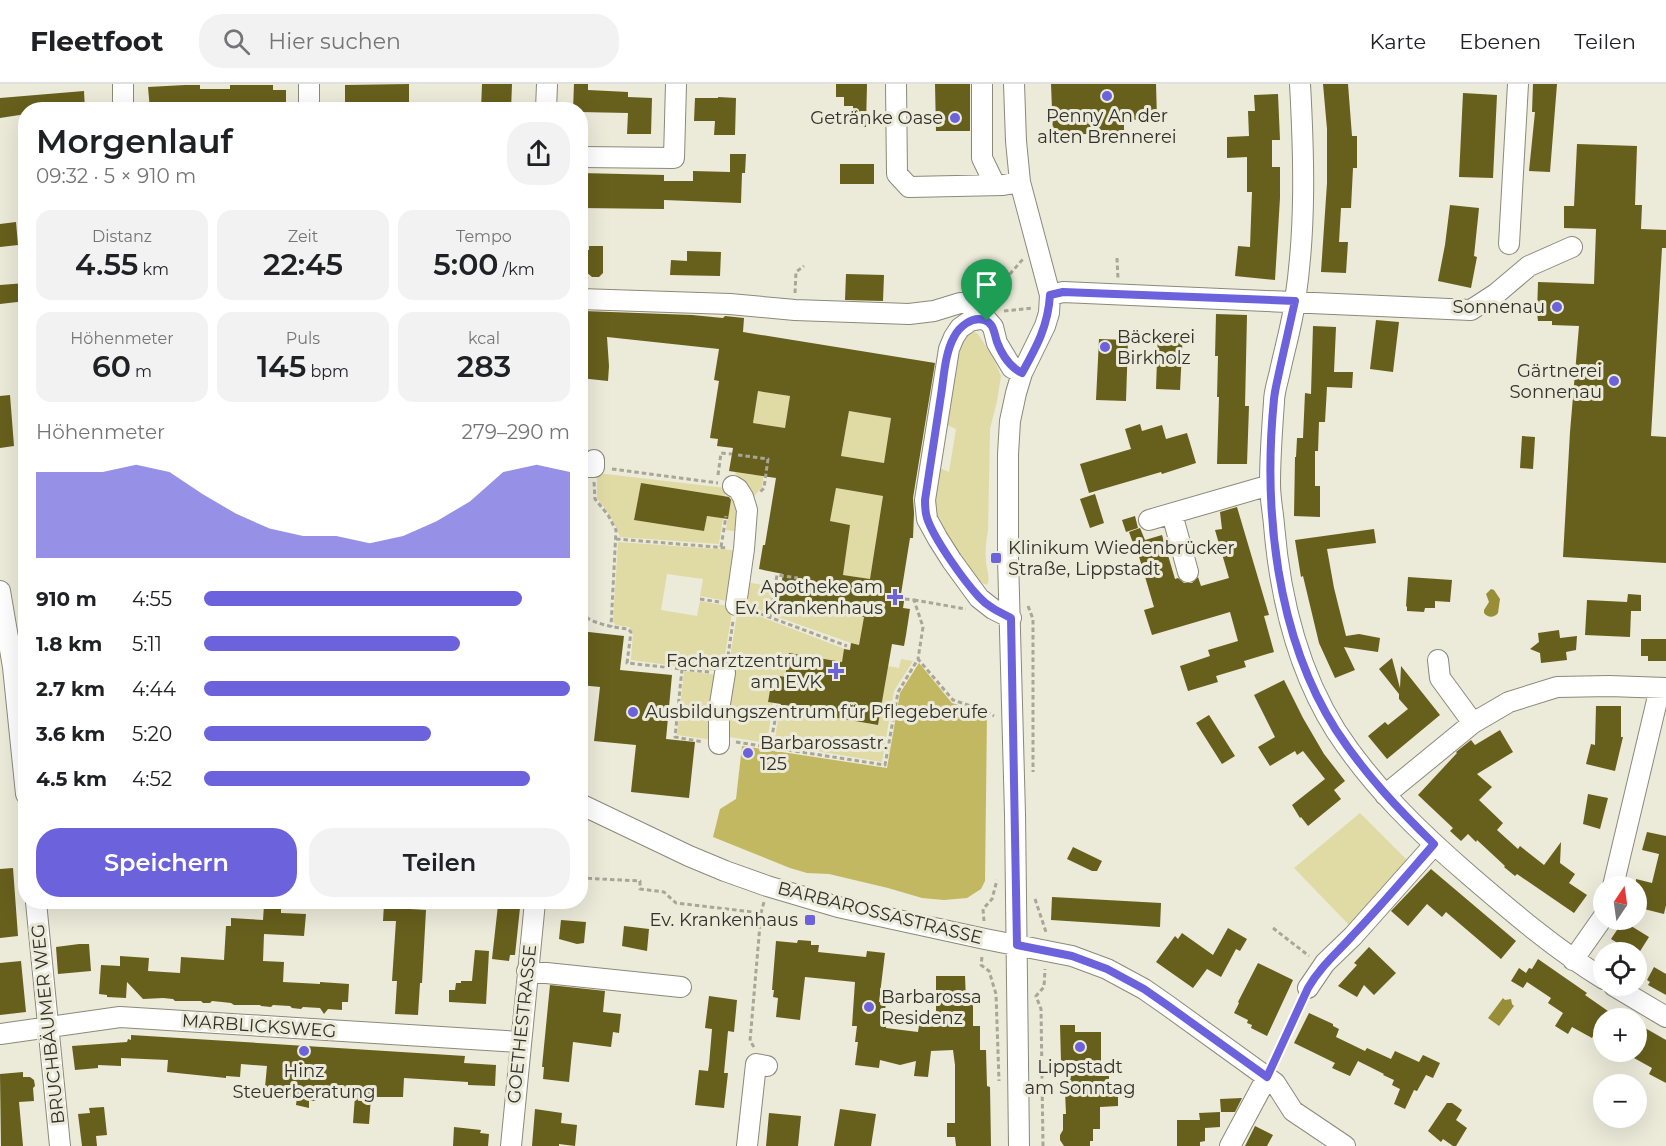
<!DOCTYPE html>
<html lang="de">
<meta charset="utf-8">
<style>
:root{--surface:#fff;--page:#f2f2f2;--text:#202124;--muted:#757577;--line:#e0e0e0;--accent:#6b62dc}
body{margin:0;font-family:Montserrat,sans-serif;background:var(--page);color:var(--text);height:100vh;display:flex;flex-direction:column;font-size:22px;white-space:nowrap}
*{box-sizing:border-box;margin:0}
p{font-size:20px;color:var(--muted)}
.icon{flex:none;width:33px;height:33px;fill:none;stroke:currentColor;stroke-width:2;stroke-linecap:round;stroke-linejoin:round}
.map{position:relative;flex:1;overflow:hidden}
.panel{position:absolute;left:18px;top:18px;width:570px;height:807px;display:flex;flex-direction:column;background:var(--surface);border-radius:24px;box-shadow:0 6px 24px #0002}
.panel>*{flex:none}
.needle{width:39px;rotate:13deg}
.fabs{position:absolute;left:1593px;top:792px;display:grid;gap:12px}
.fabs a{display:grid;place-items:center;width:54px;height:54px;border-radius:50%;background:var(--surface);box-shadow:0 6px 24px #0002;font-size:30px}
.pin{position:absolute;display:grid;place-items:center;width:51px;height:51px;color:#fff;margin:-62px -26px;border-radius:50% 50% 50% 0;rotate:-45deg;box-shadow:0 0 6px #0007}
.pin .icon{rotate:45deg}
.round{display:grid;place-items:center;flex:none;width:63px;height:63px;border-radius:24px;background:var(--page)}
.summary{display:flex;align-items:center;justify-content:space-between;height:102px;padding:0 18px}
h1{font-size:33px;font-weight:600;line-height:45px}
.stats{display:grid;grid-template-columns:repeat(3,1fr);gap:9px;height:102px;padding:6px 18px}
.stats div{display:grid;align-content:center;border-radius:15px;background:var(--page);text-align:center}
.stats b{font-size:30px;font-weight:600}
.stats small{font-size:16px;font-weight:400}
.stats p{font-size:16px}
.chart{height:168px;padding:12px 18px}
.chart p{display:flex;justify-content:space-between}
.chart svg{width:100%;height:108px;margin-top:6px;fill:var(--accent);opacity:.7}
.primary-button{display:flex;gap:12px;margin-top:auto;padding:12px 18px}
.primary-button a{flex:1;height:69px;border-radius:24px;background:var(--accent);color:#fff;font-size:24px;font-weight:600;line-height:69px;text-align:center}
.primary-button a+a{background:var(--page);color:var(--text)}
ul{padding:0 18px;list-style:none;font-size:20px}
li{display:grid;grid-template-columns:96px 72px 1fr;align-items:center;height:45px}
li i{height:15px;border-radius:8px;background:var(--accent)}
header{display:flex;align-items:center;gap:36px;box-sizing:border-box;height:84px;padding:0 30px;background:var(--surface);border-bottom:2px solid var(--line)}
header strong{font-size:28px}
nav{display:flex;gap:33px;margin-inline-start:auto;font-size:21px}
.search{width:420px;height:54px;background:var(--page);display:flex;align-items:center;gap:15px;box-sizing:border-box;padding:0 21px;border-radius:24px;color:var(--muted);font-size:22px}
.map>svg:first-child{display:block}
</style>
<header>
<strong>Fleetfoot</strong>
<div class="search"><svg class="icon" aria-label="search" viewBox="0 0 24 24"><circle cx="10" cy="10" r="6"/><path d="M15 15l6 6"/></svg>Hier suchen</div>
<nav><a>Karte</a><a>Ebenen</a><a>Teilen</a></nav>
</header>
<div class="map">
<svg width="1666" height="1062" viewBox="0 0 1666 1062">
<rect width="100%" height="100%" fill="#ecead9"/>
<path fill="#e0daa5" d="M970,245L978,250L993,273L1001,292L997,317L990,345L988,447C986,457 985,467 986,477C986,485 991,494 987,501L982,499L977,494C964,476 942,452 936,430C932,415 935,398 935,382L949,388L956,345L947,341L951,314L948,306L954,271Z
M758,307L790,312L785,344L753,339Z
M849,327L891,334L884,379L841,372Z
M737,377L743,389L754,391L765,381L762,403L755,411L752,432L734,399Z
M597,389L726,404L722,427L710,410L641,400L634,435L704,447L707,432L723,434L719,460L620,453C615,438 607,426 597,414Z
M836,404L883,412L870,495L843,491L850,441L830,437Z
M732,407L736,409L741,448L726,446Z
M618,458L746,467L738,519L700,512L703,495L667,490L661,526L697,532L700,517L733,523L722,588L631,576L633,548L629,543L616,541L613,538Z
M746,498L773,503L768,530L742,520Z
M775,518L864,533L859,561L851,559L772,531Z
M738,524L845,565L842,578L789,569L785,593L780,592L779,601L771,600L768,618L773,619L767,659L730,653L720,657L677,651L684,587L727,592Z
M901,575L913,577L894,607L882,678L774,660L780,624L878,641L888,582L899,584Z
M1360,729L1411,780L1351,843L1294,784Z"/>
<path fill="#c2b862" d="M919,579L952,619L987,630L985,797L981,805L967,814L944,816L922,814L888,804L829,790L807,789L790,784L713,753L720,725L736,715L742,662L887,684L900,609Z"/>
<path fill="#988e37" d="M1491,505L1494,506L1500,515L1498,529C1494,534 1488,534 1484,529V526L1489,518L1486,510Z
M1503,914L1505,916L1511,915L1512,920L1514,922L1499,942L1488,934Z"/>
<path fill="#675f1c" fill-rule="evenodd" d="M409,0V26H358V22L345,23V1Z
M482,0H512L511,26H481Z
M574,0H588V6L628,8V13L652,14L651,50H627L628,29L580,28V26H573Z
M836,0H867L866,43L853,42V22H844V13H836Z
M935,0H970V47H936Z
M1051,0H1156L1157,35L1124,36V49L1053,51Z
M1323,0H1348L1352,52H1357V84H1353L1351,124H1341L1339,158H1348L1346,189L1321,188L1327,99V45Z
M1533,0H1557L1550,88L1529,87L1535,28H1532Z
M185,1H200V5H230V1H273V6H286V26H150L148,3Z
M84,7L85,26H26V30L0,34V14Z
M1463,9L1497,11L1493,94L1459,93Z
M1278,10L1280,56H1272V83H1280V114L1275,196L1235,192L1238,162L1250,163L1252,108H1247V73L1227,74V53L1249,52L1248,27H1255L1254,11Z
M718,13L736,14L735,51H714L715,37H694L695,14H718Z
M1577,60L1637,62L1635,121H1642L1641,145L1666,146V164H1662L1651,352L1666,353V479L1563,473L1570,348L1579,242L1552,241V237H1538L1537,229L1538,198L1594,200L1596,145L1564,144V122H1574Z
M730,70H746L745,89H742L741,119L664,116V125L580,124V89L664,91V97H693V87L730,88Z
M840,80H874V100H840Z
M1450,121L1479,124L1474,172L1477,173L1471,204L1438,197L1445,161Z
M16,138L18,161L0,163V140Z
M589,162H603V189L599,193H592L585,187H580V166H589Z
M687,167L721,168L720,192L670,191L671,176L687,177Z
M846,190L884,191L883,217L845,216Z
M26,199V217L0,220V201Z
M584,227L692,231L723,234L725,232L744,234L743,248L935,279L913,414L914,429L913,454H910L901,510L905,511L903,524L910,525L906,551L904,562L892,560L878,641L780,624L781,620L768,618L771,600L779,601L780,592L785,593L789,569L842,578L844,565L850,566L851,559L859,561L864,533L778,519L783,490L759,485L763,461H765L776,394L729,387L733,364L717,362L718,355L710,354L719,297L714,296L719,265L607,253L609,282L608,297L580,294V258ZM758,307L790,312L785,344L753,339ZM849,327L891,334L884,379L841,372ZM836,404L883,412L870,495L843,491L850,441L830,437Z
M1216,230L1247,231L1245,322H1249L1247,380H1217L1219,313H1217L1218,272H1215Z
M1376,236L1399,238L1393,288L1370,285Z
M1313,242L1336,243L1334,288H1353L1352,304L1327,303L1325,338H1319L1318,367H1315V402H1320V433L1294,432L1295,373H1296L1297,354H1303L1305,309L1311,310Z
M1158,247L1183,248L1180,306L1156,305Z
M1099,255L1128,256L1126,317L1096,316Z
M10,311L14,362L0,364V312Z
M1140,340L1142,347L1162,341L1166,355L1187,349L1196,379L1162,390L1161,388L1089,409L1080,380L1131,365L1125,345Z
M1522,352L1535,353L1533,385L1520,384Z
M641,399L729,413L731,416L728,435L707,432L704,447L634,436Z
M1095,410L1104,439L1090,444L1080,415Z
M1237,423L1269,531L1264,532L1274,568L1244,577L1246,583L1216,592L1218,598L1188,607L1180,582L1210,572L1208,566L1238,557L1230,528L1152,551L1144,526L1154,523L1135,459L1162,451L1175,495L1178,494L1184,499H1192L1198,493L1201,502L1229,494L1215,446L1222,445L1220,428Z
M1135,432L1138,444L1126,448L1122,436Z
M1140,444L1145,456L1133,459L1129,448Z
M1374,445L1376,459L1327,465L1334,504L1346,552L1359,550L1380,554L1378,568L1344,563L1355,586L1335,594L1319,559L1303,492L1301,493L1295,456Z
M1408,493L1452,496L1450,518L1435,517V524H1425L1424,528L1407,527V523L1406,522Z
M1628,510L1641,511V527H1631L1630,553L1585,551L1587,516L1627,518Z
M1559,546L1560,554L1577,552L1576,566L1566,568L1567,576L1541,579L1540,569L1530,565L1539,558L1538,549Z
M580,547L624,552L620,586L672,591L666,655L695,658L689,714L631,708L636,661L594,657L600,603L580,601Z
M1641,555H1666V577H1648V572H1641Z
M1392,574L1400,604L1401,582L1440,631L1387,675L1368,652L1385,638L1388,641L1408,625L1399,615V610L1379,585Z
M1284,596L1303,634L1324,670L1345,697L1334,706L1341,715L1308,742L1301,733L1300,734L1292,721L1325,695L1303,667L1297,671L1295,667L1270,682L1258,663L1275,653L1254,611Z
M1596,622H1621V653H1623L1615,687L1586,680L1591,660L1595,661Z
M1209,631L1235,672L1222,680L1196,639Z
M1500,646L1513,668L1477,690L1492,703L1479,716L1503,739L1497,746L1518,765L1520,762L1544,781L1561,758L1560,779L1575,790L1569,799L1587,811L1574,829L1517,790L1515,792L1504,783L1505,782L1477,756L1476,758L1468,750L1461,757L1450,747L1453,744L1418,711L1457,669L1456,668L1471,656L1475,661Z
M1588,710L1608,714L1600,745L1583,740Z
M1647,748L1666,752V821L1664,830L1636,823V795L1652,799L1659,770L1642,766Z
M1073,763L1102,777L1097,787H1092L1067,775Z
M13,784L18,852L0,854V785Z
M1431,785L1516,857L1501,875L1446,828L1442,833L1427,820L1408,842L1391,827Z
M1052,813L1161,819L1160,843L1051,836Z
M384,820L410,821V825L426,826L422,899H420L418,931L395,930L397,897H392L396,837H383Z
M264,821L281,822V829L306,830L304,852L264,850L263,877L284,878L283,898L320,900V898L349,900L348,918H342V926L328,925L324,930L320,924L303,923L301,925L292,924L290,922L273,921L271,923L261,922L260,921H234L231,919L222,918L212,917L210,919H203L201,917H175L173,915L163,914L143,915L127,898L126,914L107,913V911L99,910L101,881L120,882V872L149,874L148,887L180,889L181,873L224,876L226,842H231V834L263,836Z
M498,821L520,824L515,871H510L509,877L492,875Z
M561,836L586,838L584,859L577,860L559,855Z
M1623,837L1649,853L1637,872L1636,868H1632L1611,855Z
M624,842L649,845L647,867L622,862Z
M1228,844L1247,855L1240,867L1236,865L1221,893L1207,885L1193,904L1156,878L1175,852L1178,855L1182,849L1213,871Z
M798,856L811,857V861H819L818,868L866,873L867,867L885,869L879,918H886L885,927H888L886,944L918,948L919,941L936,943V892H965L966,917H973V942H980V966H986L987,1002L990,1003L991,1062H956L955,1053H947V1039H955V981L953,966L931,967L928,993L914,992L916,977L900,981L880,976L879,984L855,981L858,958H855L857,942H852L855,898L805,893L800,936L776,933L778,914L773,913L774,906H772L776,857L797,859Z
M79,860H89L91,887L58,890L56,863Z
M1369,863L1396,889L1374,911L1364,901L1357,913L1338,902L1357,881L1354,879Z
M475,866L489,867L486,920L449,918V906H455L456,899H461V897H472Z
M1538,875L1587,909L1585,911L1618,934H1604V959L1593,952L1592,954L1572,943L1568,950L1555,942L1563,929L1548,919L1551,914L1527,898L1523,904L1511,897L1519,884L1526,889L1529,884L1532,885Z
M21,877L26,928L0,931V879Z
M1258,879L1293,896L1267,952L1251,944L1252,941L1247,939L1248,936L1234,929L1239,919L1238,918Z
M1654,883L1666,890V911L1648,901L1650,898L1647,896Z
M550,901L605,907L603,928L621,930L619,949L613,948L611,963L573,958L569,998L543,995L544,983H542Z
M709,912L737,916L734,948L728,947L724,989H728L724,1024L695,1021L699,986L708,987L709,981L712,945L705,944Z
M1309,929L1333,940V942L1339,945L1336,953L1365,967L1367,964L1391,975L1395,967L1419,978L1423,971L1440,979L1433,994L1426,991L1417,1007L1414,1006L1405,1025L1394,1020L1400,1005L1392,1001L1394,996L1383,991L1384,990L1358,977L1350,992L1332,984L1335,979L1294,959Z
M1060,941H1075V948H1101V992H1109V1003H1118V1022L1100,1023V1045H1093V1057H1090V1062H1064L1060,1056V1051L1063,1046V1030H1066L1065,1007L1057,1000L1086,977H1061Z
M1645,944L1666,956V999L1649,990L1652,984L1634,974L1636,970L1632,968H1636V958Z
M131,951L465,972L464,979L496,981L495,1002L468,1001V998L404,994L403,1013H371L369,1040L353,1039L355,1012L318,1010L317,1017H309V1024L296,1021L297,1013L272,1012V1003H265L267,982L241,980L240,993L226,992V994L167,988L168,976L121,974V982L98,981V984L75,986L72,962L127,958L128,955L131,956Z
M23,988V993H30L34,996L35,1002L33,1004L34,1017L19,1018L23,1062H1L0,990Z
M1242,1014L1235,1028H1221L1220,1015Z
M1447,1019H1452L1462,1026L1456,1036L1467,1044L1456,1062H1453L1443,1055L1441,1058L1428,1047Z
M104,1023L107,1051L96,1052L97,1062H82L78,1030L90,1029L89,1024Z
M535,1025L562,1029L561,1039L577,1041L575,1062L559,1060V1062H532Z
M840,1025L876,1030L871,1062H834Z
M1220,1028V1043L1205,1044V1057L1200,1058V1062H1177V1036H1200L1199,1029Z
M769,1029L801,1032L798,1062H766Z
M1255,1042L1273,1051L1267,1062H1245Z
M454,1043L481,1046L480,1049L489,1050L488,1062H453Z"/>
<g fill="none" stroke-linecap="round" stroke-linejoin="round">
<g stroke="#8b897a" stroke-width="22">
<path id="minor" d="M123,0V26
M896,0L897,90L909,103L1003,101L1020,98
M982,0V74L995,101
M1014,0L1016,57L1020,98L1050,211L1049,229L1045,242L1022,289L1016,309L1010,337L1008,370V474L1015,730L1019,1062
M1300,0C1304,72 1306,145 1295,217C1292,240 1285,264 1280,287C1278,297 1274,307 1274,318C1272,345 1270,373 1270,400C1270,414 1273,428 1274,441C1280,513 1297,585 1336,647C1372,702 1419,748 1469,791C1512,828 1555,865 1604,895
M309,26V0
M546,26L547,0
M580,73L674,74L676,0
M1509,160L1518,0
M1050,211L1063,208L1471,226L1497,209L1529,182L1572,163
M580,215L730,220L795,226L909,230L934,227L960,219H973L980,235
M580,383H594V376
M733,402L738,405L743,413L747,426L744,465L736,521
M1172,430L1188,488
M1149,436L1270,401
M0,507L13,583L26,710
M1011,534L993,525L979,514L952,477L938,455L927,435L925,416L949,265L954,253L960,244L970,237L980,235L987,236L993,243L997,259L1012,284L1022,289
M1438,576L1440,594L1473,639
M719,660V626L725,589
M1385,711L1473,639L1509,618L1557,603L1609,602L1666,604
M580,720L689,772L725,787L767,802L838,823L985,855L1072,872L1107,885L1144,905L1167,921L1275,999L1293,1027L1345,1062
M1613,802L1660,604
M36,818L60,1062
M1573,876L1604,832
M527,887L681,903
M1614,902L1666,933
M1308,904L1325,879L1353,852L1434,761
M0,950L120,933L520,958
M511,1062L535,818
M747,1062L756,980L767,982
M1230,1062L1267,993"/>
</g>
<path stroke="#a8a699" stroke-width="3" stroke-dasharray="4.5 3" stroke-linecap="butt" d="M1117,174L1118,195
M795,209L796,188L804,182
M988,210L995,207L1023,175
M1004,227L1033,224
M738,371L768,375L764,404L760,408
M612,385L718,399
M718,391L721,369L732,370
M594,398L595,415L608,431L616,446L611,543
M616,455L728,464
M721,463L726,432
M700,515L719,518
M905,515L914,516L923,543L918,575
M914,516L966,525
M1028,522L1033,535V688
M753,527L847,562
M580,529C593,540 612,543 628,545L631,548L627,579L709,588
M770,533L777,491L798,494
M728,572L733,537
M682,585L675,653L703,658
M736,658L885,681L898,608L918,575L953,616L983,626L994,632
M770,663L778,620
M580,794L640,797V805L664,808L676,819L761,829
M1035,815L1046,848
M984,837L983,825L992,815L997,796
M1273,844L1309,872
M982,873L981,881L989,887L996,910L999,997
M754,963L750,957L761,829L764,818
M1273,977L1301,918
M1043,1062L1041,925L1036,912L1044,903L1045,885"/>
<use href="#minor" stroke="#fff" stroke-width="20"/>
</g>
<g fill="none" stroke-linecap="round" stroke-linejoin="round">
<g stroke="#fff" stroke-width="12">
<path id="route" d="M1063,208L1295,217C1290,240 1285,262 1280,284C1278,294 1275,305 1274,315C1263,425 1276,552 1336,646C1364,689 1398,725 1434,760C1407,791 1381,822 1353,851C1337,869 1320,883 1308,904L1267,993L1167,921L1144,905L1107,885L1072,872L1017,861L1011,534C999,528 988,523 979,513C964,497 934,455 927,434C925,428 925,422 925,416C930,381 936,346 941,311C944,292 945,269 954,253C959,243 972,232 984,236C994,239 994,249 997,258C1002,271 1010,283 1022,289C1037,262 1048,242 1050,211Z"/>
</g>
<use href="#route" stroke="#6b62dc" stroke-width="8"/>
</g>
<g fill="#6b62dc" stroke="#ecead9" stroke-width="2">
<circle cx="1107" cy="12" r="6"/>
<circle cx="955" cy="34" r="6"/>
<circle cx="1557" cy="223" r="6"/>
<circle cx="1105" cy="263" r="6"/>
<circle cx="1614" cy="297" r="6"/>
<rect x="990" y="468" width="12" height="12" rx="3"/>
<path d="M892 504h6v6h6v6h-6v6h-6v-6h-6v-6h6z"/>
<path d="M833 578h6v6h6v6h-6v6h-6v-6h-6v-6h6z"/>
<circle cx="633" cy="628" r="6"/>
<circle cx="748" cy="669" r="6"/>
<rect x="804" y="830" width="12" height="12" rx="3"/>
<circle cx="869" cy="923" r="6"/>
<circle cx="1080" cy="963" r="6"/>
<circle cx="304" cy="967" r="6"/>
</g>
<g text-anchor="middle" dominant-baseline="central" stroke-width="6" stroke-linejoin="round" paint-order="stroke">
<g font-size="18" fill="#32312b" stroke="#ecead9" text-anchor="end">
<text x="1107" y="32" text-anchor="middle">Penny An der<tspan x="1107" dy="21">alten Brennerei</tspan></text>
<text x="943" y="34">Getränke Oase</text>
<text x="1545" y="223">Sonnenau</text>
<text x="1117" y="253" text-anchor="start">Bäckerei<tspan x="1117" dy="21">Birkholz</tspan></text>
<text x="1602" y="287">Gärtnerei<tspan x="1602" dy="21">Sonnenau</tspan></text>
<text x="1008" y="464" text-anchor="start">Klinikum Wiedenbrücker<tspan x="1008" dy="21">Straße, Lippstadt</tspan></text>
<text x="883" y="503">Apotheke am<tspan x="883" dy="21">Ev. Krankenhaus</tspan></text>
<text x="822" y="577">Facharztzentrum<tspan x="822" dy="21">am EVK</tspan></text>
<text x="645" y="628" text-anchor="start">Ausbildungszentrum für Pflegeberufe</text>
<text x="760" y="659" text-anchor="start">Barbarossastr.<tspan x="760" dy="21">125</tspan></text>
<text x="798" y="836">Ev. Krankenhaus</text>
<text x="881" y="913" text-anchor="start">Barbarossa<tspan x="881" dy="21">Residenz</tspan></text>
<text x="1080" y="983" text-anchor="middle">Lippstadt<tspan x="1080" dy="21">am Sonntag</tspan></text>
<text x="304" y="987" text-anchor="middle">Hinz<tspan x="304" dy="21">Steuerberatung</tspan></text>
</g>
<g font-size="18" fill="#32312b" stroke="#ecead9">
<text transform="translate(880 829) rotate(14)">BARBAROSSASTRASSE</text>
<text transform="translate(48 940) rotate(-96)">BRUCHBÄUMER WEG</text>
<text transform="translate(522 940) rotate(-84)">GOETHESTRASSE</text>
<text transform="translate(259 942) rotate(4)">MARBLICKSWEG</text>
</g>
</g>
</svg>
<div class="fabs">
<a><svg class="needle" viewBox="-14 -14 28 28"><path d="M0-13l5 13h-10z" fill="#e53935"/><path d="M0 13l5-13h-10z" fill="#757577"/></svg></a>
<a><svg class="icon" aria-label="locate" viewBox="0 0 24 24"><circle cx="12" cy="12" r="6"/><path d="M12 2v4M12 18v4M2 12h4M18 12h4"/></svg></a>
<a>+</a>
<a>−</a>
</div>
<div class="pin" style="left:987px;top:237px;background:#1e9e55"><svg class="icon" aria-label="arrive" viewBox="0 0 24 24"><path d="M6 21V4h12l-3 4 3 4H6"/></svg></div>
<section class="panel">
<div class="summary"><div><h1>Morgenlauf</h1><p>09:32 · 5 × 910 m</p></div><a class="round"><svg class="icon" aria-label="share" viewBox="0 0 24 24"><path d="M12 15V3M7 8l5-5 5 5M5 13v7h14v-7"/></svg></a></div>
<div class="stats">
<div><p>Distanz</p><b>4.55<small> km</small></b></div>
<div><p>Zeit</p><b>22:45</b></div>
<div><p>Tempo</p><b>5:00<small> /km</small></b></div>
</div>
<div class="stats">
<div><p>Höhenmeter</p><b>60<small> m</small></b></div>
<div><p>Puls</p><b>145<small> bpm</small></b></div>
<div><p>kcal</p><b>283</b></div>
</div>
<div class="chart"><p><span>Höhenmeter</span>279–290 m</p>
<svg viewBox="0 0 160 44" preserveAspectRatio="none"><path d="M0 44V9L10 9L20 9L30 6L40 9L50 18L60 26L70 32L80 35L90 35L100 38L110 35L120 29L130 21L140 9L150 6L160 9V44z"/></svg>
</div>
<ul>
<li><b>910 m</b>4:55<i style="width:87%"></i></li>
<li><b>1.8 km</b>5:11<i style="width:70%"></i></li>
<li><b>2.7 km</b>4:44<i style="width:100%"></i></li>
<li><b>3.6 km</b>5:20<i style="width:62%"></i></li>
<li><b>4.5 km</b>4:52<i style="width:89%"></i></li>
</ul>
<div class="primary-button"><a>Speichern</a><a>Teilen</a></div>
</section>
</div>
